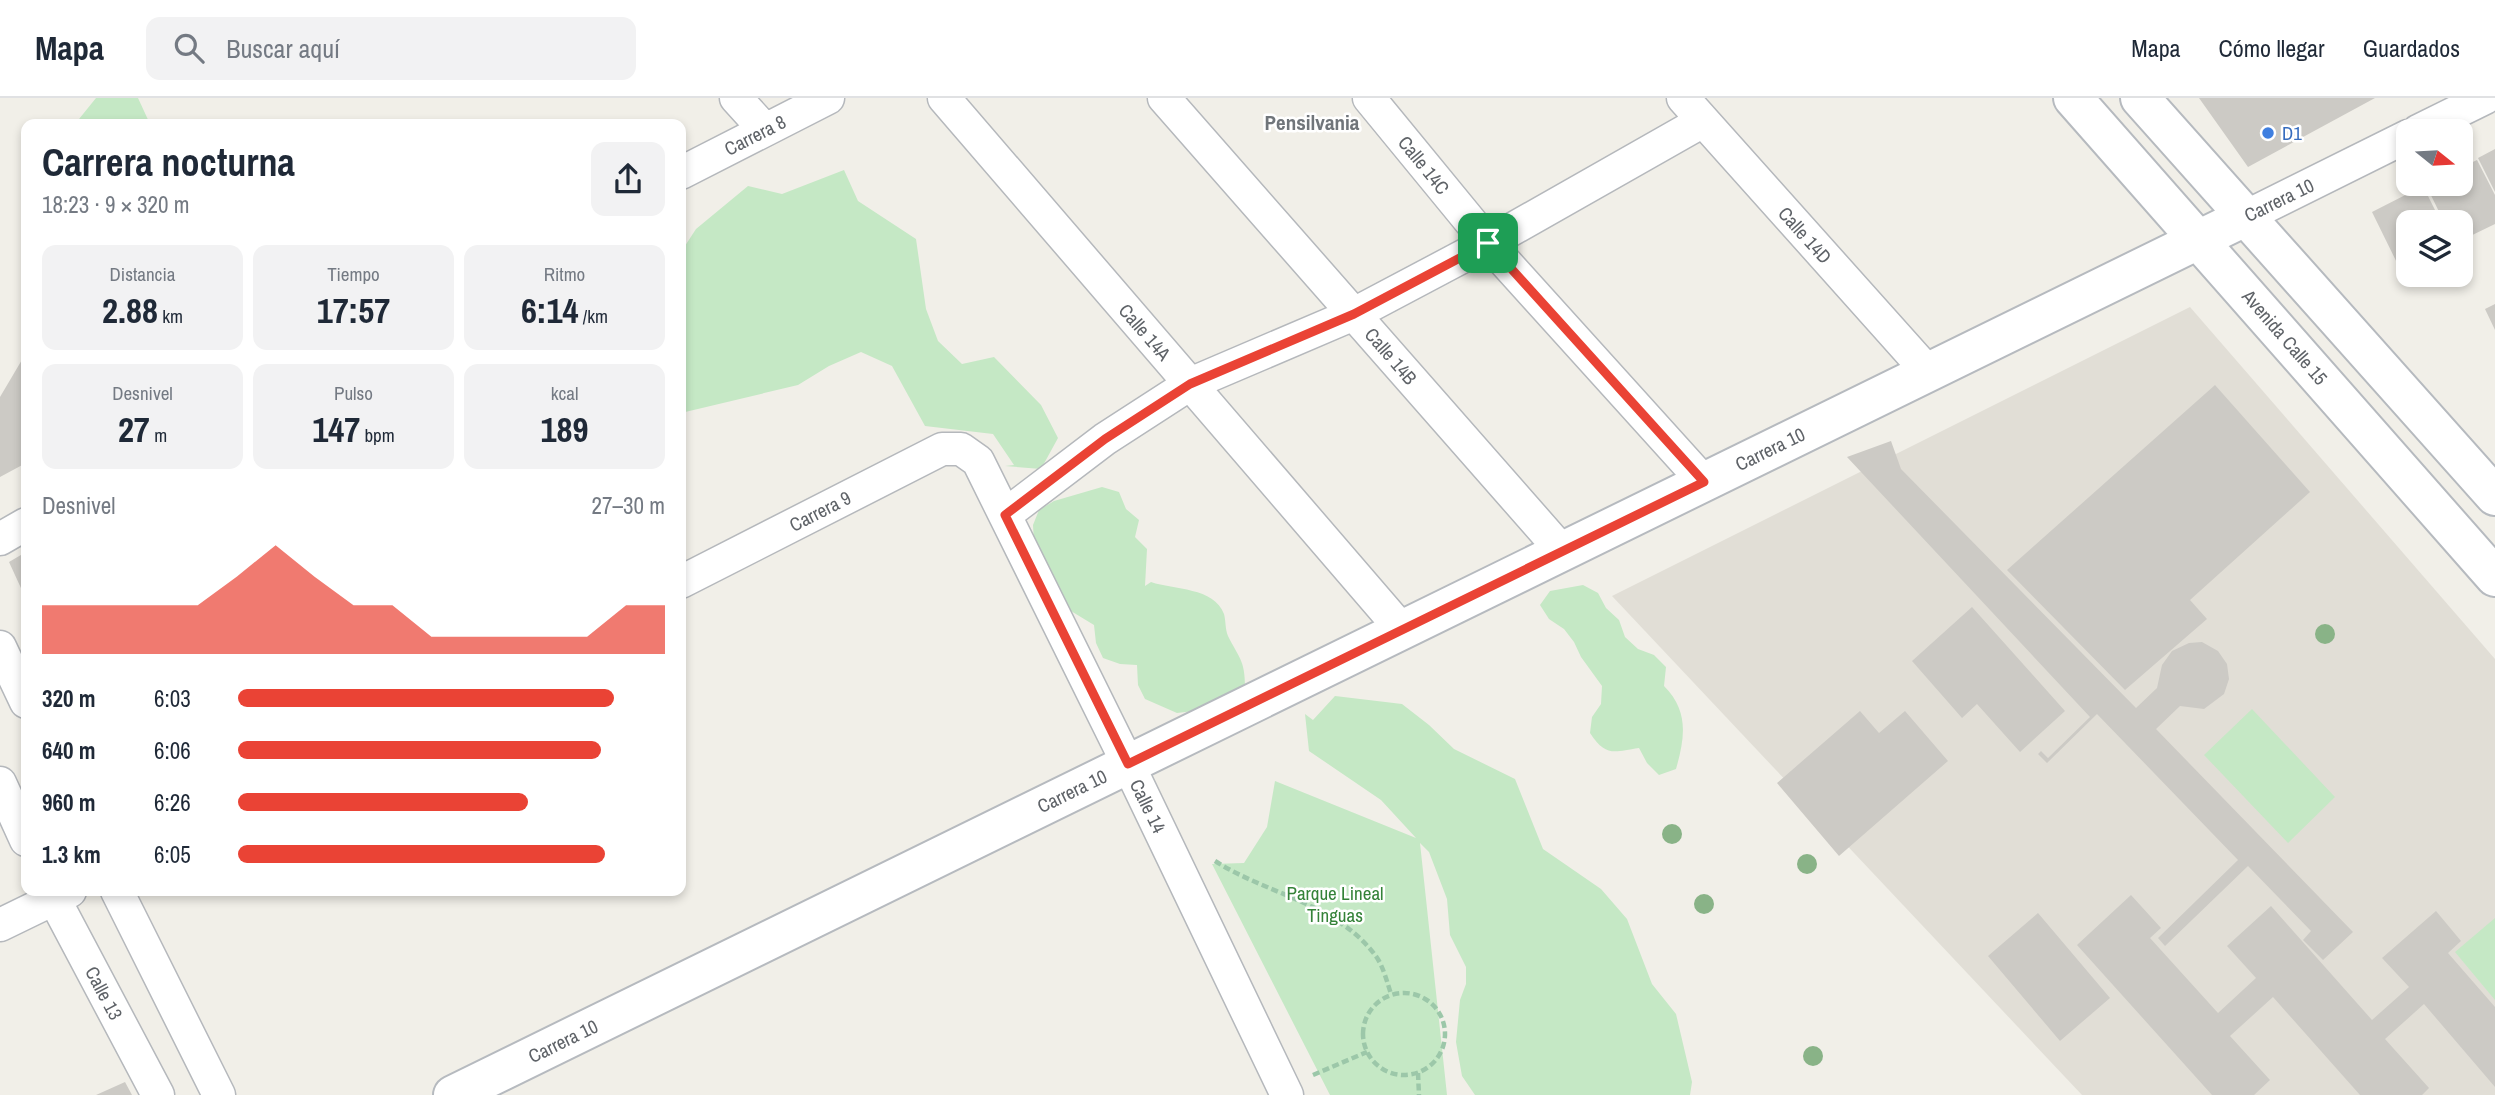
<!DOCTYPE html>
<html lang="es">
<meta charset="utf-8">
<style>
:root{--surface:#fff;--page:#f2f2f3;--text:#1f2937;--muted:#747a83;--line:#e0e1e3;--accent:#ea4335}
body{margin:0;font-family:"Archivo Narrow",sans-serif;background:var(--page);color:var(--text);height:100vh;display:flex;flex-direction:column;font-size:26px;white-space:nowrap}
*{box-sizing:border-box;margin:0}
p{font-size:23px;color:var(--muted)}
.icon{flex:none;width:38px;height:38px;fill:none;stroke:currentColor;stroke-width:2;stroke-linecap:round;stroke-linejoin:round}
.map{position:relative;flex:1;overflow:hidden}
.side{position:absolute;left:21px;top:21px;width:665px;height:777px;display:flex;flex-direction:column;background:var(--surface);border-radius:14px;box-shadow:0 4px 10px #0003}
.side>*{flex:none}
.needle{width:46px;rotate:108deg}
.buttons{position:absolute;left:2396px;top:21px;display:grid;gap:14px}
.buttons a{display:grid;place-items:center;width:77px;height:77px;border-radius:14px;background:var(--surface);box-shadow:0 4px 10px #0003;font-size:35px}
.pin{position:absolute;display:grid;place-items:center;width:60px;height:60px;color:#fff;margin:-30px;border-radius:14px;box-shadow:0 4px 10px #0006}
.round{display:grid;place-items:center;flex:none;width:74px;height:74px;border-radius:14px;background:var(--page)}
.headline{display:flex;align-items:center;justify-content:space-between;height:119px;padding:0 21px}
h1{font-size:38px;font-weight:700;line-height:52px}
.stats{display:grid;grid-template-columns:repeat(3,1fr);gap:10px;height:119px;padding:7px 21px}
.stats div{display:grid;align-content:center;border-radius:14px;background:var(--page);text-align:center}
.stats b{font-size:35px;font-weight:700}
.stats small{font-size:19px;font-weight:400}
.stats p{font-size:19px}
.chart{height:196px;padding:14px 21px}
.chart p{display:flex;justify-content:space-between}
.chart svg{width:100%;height:126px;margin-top:7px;fill:var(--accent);opacity:.7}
ul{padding:0 21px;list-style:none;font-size:23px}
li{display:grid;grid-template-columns:112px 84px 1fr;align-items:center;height:52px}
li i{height:18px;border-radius:9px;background:var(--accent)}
header{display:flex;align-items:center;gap:42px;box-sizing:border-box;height:98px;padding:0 35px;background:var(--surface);border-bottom:2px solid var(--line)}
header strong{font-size:33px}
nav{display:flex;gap:38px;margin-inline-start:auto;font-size:24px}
.search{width:490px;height:63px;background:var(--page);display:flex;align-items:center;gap:18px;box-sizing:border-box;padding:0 24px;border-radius:14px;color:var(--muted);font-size:26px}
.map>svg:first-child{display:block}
</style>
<header>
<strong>Mapa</strong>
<div class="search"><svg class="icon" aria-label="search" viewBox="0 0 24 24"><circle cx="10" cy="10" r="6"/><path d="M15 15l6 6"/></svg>Buscar aquí</div>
<nav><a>Mapa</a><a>Cómo llegar</a><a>Guardados</a></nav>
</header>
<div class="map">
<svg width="2495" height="997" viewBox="0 0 2495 997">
<rect width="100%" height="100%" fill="#f1efe8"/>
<path fill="#e1ded6" d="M2190,209L2495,561V997H2082L1612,498Z"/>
<path fill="#c5e8c5" d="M96,0H138L150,26H75Z
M844,72L858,103L916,141L926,211L938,243L962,266L994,259L1041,307L1058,340L1041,371L1005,368L1014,367L993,336L925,328L892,268L861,254L829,268L798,287L681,315V154L696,131L748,88L782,96Z
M1102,389L1119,394L1126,411L1139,422L1135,439L1147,451L1145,488L1151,484C1174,492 1214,489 1224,516C1226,523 1225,531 1228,538C1239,560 1245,562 1245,589L1194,613L1177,615L1145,601L1138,587L1137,567L1120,566L1103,560L1096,545L1094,527L1066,510L1034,446L1033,427L1039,412L1054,403Z
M1583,487L1598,495L1606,510L1619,522L1625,539L1638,551L1654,557L1666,569L1664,588C1689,613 1685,639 1676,671L1659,677L1647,665L1639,650C1613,654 1606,659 1590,635L1592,619L1601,606L1602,588L1581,559L1574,544L1564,531L1549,521L1540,507L1550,493Z
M1335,598L1402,606L1429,627L1454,651L1515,681L1543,751L1601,791L1627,821L1652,886L1676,916L1692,984L1690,997H1475L1462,978L1456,944L1460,902L1466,886V869L1450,837L1447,801L1429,754L1420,745L1447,997H1330L1212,766L1244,765L1267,729L1275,683L1416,740L1381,702L1309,653L1305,616L1313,622Z
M2252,611L2335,699L2288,745L2204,657Z
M2495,820V902L2455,854Z"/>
<path fill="#cccac5" d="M2199,0H2375L2248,69Z
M2495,51V94L2478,60Z
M2477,62L2495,97V126L2460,143V124H2444L2426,87L2460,86V70Z
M2423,88L2441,124H2408V169L2401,173L2372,114Z
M2495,206V232L2485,211Z
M26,255V365L0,379V299Z
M2215,287L2310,394L2190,502L2207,521L2125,592L2007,472Z
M1891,343L1901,371L2136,610L2157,590L2162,567L2172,553L2189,545L2202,544L2218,553L2227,566L2229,581L2224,596L2204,611L2180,608L2156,631L2353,834L2323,862L2303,842L2311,833L2248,768L2165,848L2158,840L2238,762L2097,616L2047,665L2038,656L2041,653L2048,660L2090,619L1847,359Z
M26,454V501L9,464Z
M1972,509L2065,613L2020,654L1977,606L1962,620L1912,563Z
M1860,613L1879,635L1905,613L1948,663L1839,758L1777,685Z
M2131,797L2161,830L2150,840L2218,915L2256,880L2227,848L2271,808L2372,922L2409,889L2382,860L2436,813L2461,843L2448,855L2495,909V989L2424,906L2385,941L2429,990L2422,997H2360L2273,899L2230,938L2270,982L2254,997H2212L2077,847Z
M2038,815L2110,900L2060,943L1988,858Z
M125,984L132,997H96Z"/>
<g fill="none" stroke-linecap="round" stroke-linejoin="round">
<g stroke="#b5b8bc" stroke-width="35">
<path id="street" d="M736,0L765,32
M944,0L1402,532
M1164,0L1562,453
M1369,0L1488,145L1704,384
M1683,0L1928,274
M2418,33L2485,0
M681,75L828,0
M2247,118L2408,38
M1005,417L1105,341L1190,286L1354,216L1488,145L1703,23
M0,441L26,426
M681,484L942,351H961L978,363L1128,666L1287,997
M0,549L26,604
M0,685L26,742
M50,793L158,997
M117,793L219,997
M0,827L70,793"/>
</g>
<g stroke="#b6babf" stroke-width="42">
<path id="secondary" d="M2073,0L2495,479
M2140,0L2495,398
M453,997L2247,118"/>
</g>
<path stroke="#9cc7a9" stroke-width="4.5" stroke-dasharray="7 3.5" stroke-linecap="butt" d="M1215,763C1266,796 1336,805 1375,857C1383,867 1387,884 1391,896
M1363 936a41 41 0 1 1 82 0a41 41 0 1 1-82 0Z
M1418,975L1419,997
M1313,977L1367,954"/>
<use href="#street" stroke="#fff" stroke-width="32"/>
<use href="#secondary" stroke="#fff" stroke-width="38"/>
</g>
<g fill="#89b387">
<circle cx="2325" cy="536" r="10"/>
<circle cx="1672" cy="736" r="10"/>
<circle cx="1807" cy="766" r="10"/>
<circle cx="1704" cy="806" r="10"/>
<circle cx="1813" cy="958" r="10"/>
</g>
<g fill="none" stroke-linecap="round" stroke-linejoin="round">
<g stroke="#fff" stroke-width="14">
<path id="route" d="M1488,145L1704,384L1128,666L1005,417L1105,341L1190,286L1354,216Z"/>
</g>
<use href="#route" stroke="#ea4335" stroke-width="9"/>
</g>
<circle fill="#3f7fe0" stroke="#fff" stroke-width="2.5" cx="2268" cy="35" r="7"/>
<g text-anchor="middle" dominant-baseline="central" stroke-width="5" stroke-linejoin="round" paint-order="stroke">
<g font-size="19" fill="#366cbe" stroke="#fff" text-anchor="start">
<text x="2282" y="35">D1</text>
</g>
<g font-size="19" fill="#5f6368" stroke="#fff">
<text transform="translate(755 37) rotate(-27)">Carrera 8</text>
<text transform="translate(1424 67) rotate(51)">Calle 14C</text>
<text transform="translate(2279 102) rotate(-26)">Carrera 10</text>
<text transform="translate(1805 137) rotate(48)">Calle 14D</text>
<text transform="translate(1145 234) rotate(49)">Calle 14A</text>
<text transform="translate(2285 239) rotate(49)">Avenida Calle 15</text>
<text transform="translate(1391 258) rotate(49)">Calle 14B</text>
<text transform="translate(1770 351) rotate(-26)">Carrera 10</text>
<text transform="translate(820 413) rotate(-27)">Carrera 9</text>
<text transform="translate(1072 693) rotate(-26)">Carrera 10</text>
<text transform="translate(1148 708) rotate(64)">Calle 14</text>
<text transform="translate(104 895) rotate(62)">Calle 13</text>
<text transform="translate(563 943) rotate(-26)">Carrera 10</text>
</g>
<g font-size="19" fill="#348238" stroke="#fff">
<text x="1335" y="795">Parque Lineal<tspan x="1335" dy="22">Tinguas</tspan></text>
</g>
<g font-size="21" font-weight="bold" fill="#70757a" stroke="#fff">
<text x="1312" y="24">Pensilvania</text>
</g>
</g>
</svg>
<div class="buttons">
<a><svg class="needle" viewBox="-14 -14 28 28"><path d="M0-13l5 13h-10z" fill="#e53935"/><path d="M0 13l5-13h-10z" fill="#747a83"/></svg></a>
<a><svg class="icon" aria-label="layers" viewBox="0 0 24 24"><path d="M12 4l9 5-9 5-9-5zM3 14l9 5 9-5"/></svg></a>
</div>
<div class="pin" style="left:1488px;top:145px;background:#1e9e55"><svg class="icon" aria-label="arrive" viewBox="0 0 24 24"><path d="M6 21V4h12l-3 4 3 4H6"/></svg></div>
<section class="side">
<div class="headline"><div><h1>Carrera nocturna</h1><p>18:23 · 9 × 320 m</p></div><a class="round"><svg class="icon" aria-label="share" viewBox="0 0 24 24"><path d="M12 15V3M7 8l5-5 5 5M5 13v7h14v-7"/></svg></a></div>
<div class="stats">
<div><p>Distancia</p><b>2.88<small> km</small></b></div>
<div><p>Tiempo</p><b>17:57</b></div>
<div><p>Ritmo</p><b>6:14<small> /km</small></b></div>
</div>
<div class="stats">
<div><p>Desnivel</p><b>27<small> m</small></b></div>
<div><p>Pulso</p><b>147<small> bpm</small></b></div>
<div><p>kcal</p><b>189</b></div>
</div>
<div class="chart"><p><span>Desnivel</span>27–30 m</p>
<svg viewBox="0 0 160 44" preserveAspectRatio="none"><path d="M0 44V27L10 27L20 27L30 27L40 27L50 17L60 6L70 17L80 27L90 27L100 38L110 38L120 38L130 38L140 38L150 27L160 27V44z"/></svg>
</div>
<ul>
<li><b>320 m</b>6:03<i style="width:88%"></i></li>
<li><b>640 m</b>6:06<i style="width:85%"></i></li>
<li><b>960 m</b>6:26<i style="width:68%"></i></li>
<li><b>1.3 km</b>6:05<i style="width:86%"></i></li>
</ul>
</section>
</div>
